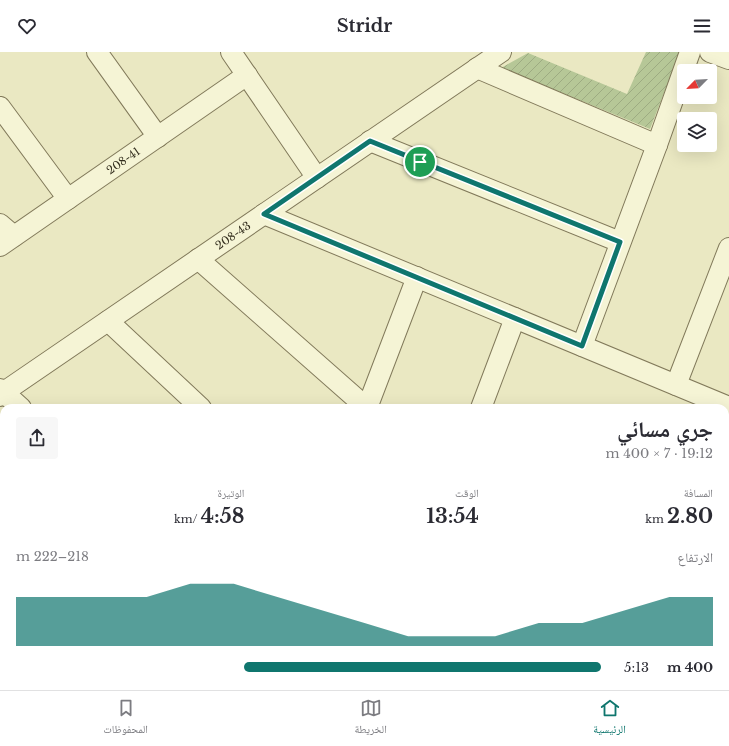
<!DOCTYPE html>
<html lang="ar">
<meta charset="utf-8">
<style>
:root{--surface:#fff;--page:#f7f7f7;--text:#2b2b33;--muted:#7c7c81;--line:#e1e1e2;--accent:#0f766e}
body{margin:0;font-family:"Libre Baskerville","Noto Naskh Arabic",serif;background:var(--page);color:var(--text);direction:rtl;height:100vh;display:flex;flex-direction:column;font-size:15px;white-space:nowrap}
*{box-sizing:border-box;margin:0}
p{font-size:13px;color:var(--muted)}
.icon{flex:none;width:22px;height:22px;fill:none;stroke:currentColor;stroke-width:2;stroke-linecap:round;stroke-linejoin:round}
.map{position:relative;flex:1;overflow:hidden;direction:ltr}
.side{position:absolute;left:0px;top:352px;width:729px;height:286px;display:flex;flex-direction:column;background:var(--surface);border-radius:12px 12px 0 0;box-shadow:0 4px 16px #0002;direction:rtl}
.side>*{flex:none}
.needle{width:26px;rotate:246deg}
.controls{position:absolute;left:677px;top:12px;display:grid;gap:8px}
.controls a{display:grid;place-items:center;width:40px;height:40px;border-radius:4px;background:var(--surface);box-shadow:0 4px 16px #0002;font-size:20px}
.pin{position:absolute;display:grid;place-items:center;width:34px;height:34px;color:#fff;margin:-17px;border:2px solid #fff;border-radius:50%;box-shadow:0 1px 4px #0007}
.round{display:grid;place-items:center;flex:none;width:42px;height:42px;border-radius:4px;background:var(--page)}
.head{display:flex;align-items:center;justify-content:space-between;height:68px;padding:0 16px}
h1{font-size:22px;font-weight:700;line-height:30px}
.figures{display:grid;grid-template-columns:repeat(3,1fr);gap:6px;height:68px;padding:4px 16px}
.figures div{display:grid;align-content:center}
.figures b{font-size:20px;font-weight:700}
.figures small{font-size:11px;font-weight:400}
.figures p{font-size:11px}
.chart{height:112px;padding:8px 16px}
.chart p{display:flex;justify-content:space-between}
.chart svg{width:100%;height:72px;margin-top:4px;fill:var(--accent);opacity:.7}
ul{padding:0 16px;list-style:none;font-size:13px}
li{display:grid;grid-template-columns:64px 48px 1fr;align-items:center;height:30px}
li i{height:10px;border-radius:5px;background:var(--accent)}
header{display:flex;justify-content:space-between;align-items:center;height:52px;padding:0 16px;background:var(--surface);font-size:18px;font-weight:700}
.menu{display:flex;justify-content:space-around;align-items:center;height:56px;border-top:1px solid var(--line);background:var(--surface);font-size:11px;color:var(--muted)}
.menu a{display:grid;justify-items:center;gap:2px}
.menu .on{color:var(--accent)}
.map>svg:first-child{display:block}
</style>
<header><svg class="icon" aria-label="menu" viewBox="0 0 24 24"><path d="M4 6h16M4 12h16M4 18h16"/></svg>Stridr<svg class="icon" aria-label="heart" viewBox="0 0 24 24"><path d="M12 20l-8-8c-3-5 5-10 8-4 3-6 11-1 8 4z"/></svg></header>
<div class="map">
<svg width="729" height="638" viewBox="0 0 729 638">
<defs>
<pattern id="garden-furrows" width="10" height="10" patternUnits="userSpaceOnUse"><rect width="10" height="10" fill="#b6c797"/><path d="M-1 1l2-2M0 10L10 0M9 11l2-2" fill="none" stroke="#9dab82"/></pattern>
</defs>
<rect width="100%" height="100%" fill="#eae8c2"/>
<path fill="url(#garden-furrows)" d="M646,0H680L650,77L501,16L528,1L627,42Z"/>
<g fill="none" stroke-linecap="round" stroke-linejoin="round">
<g stroke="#827a5b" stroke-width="22">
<g id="minor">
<path d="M97,0L158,85"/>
<path d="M231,0L317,126"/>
<path d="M710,0L729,7"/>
<path d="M477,16L657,93"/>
<path d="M0,55L68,147"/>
<path d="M370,89L620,190"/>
<path d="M264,162L729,355"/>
<path d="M0,172L14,184"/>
<path id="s1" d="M0,194L247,23"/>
<path d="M198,207L367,356"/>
<path d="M108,269L201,356"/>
<path d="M582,294L657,93L690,0"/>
<path d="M676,333L729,196"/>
<path d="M0,337L21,356"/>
<path id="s2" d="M0,344L4,340L501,0"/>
<path d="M367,356L417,225"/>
<path d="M481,356L515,266"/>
<path d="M0,392L4,397"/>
<path d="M0,456L4,451"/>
<path d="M725,605L729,594"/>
<path d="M318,634L322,638"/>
<path d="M512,634L517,638"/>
<path d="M682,634L687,638"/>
<path d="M597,638L599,634"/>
<path d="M713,638L714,634"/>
</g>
</g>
<use href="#minor" stroke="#f5f4d5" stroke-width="20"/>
</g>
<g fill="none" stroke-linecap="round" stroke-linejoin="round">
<g stroke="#fff" stroke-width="8">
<path id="route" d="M370,89L620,190L582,294L264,162Z"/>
</g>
<use href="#route" stroke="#0f766e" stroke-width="5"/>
</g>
<g text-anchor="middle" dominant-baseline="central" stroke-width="3" stroke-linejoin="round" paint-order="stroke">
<g font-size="11" fill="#332e1e" stroke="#f2f1d1">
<text stroke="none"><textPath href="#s1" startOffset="150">208-41</textPath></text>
<text stroke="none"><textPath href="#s2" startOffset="283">208-43</textPath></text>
</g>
</g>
</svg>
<div class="controls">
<a><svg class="needle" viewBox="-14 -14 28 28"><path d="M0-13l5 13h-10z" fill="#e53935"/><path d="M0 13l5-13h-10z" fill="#7c7c81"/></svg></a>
<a><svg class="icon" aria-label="layers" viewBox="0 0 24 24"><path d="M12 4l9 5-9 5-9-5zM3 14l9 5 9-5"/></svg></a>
</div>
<div class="pin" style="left:420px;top:110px;background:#1e9e55"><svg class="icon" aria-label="arrive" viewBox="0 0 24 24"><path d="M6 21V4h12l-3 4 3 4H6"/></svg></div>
<section class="side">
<div class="head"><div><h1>جري مسائي</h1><p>19:12 · 7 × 400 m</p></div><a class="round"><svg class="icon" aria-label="share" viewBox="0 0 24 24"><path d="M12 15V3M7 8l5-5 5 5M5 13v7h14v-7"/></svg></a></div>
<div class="figures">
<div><p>المسافة</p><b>2.80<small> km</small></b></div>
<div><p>الوقت</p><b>13:54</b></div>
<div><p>الوتيرة</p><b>4:58<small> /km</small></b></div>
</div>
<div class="chart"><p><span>الارتفاع</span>218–222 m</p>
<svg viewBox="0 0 160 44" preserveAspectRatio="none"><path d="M0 44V14L10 14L20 14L30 14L40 6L50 6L60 14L70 22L80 30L90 38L100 38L110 38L120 30L130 30L140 22L150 14L160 14V44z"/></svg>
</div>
<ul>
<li><b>400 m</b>5:13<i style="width:61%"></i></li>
</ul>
</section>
</div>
<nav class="menu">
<a class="on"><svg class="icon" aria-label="home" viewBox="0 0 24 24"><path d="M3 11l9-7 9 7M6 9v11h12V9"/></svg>الرئيسية</a>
<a><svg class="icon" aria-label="map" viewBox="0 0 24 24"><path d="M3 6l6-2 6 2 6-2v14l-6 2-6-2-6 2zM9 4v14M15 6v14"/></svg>الخريطة</a>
<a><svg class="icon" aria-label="saved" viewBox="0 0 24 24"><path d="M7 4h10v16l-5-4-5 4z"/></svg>المحفوظات</a>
</nav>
